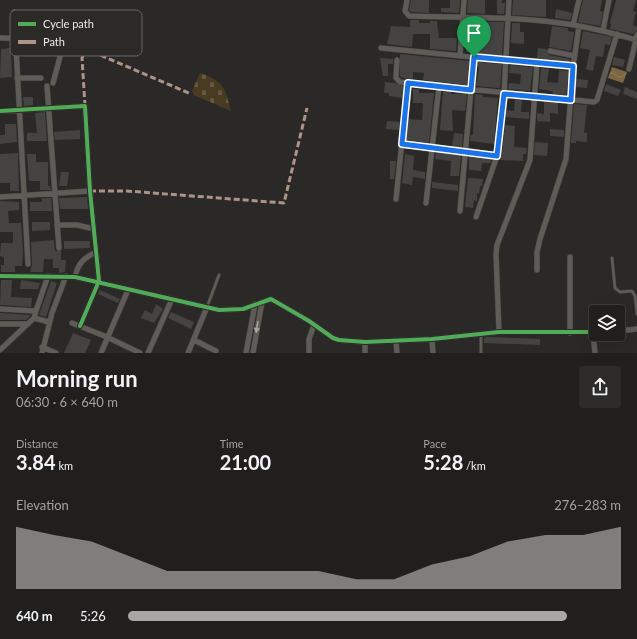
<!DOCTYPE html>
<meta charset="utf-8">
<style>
:root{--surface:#201f1e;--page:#2d2c2b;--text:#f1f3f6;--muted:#a2a2a4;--line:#3d3d3c;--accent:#a8a7a5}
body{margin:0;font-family:Lato,sans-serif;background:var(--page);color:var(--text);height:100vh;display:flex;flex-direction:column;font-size:15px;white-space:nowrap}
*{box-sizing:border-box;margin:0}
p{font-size:13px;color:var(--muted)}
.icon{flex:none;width:22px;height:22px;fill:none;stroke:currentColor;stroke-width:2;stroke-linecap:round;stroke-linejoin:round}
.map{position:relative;height:353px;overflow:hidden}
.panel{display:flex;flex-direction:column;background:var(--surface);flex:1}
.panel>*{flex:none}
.controls{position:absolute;left:589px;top:305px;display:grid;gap:8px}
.controls a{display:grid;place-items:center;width:36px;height:36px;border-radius:4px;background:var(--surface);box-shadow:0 4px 16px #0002,0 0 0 1px var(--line);font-size:20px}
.pin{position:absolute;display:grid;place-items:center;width:34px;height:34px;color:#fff;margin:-41px -17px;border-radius:50% 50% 50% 0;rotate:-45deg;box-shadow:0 0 4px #0007}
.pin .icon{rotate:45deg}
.round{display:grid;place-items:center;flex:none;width:42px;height:42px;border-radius:4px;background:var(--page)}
.summary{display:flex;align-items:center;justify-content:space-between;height:68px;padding:0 16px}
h1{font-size:22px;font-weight:700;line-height:30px}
.metrics{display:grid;grid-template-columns:repeat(3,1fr);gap:6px;height:68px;padding:4px 16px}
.metrics div{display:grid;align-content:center}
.metrics b{font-size:20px;font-weight:700}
.metrics small{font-size:11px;font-weight:400}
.metrics p{font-size:11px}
.chart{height:112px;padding:8px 16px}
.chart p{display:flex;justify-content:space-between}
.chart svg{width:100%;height:72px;margin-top:4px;fill:var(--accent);opacity:.7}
ul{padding:0 16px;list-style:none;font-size:13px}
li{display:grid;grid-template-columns:64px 48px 1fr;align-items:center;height:30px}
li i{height:10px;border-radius:5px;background:var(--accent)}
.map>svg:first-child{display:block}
</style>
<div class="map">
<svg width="637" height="353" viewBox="0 0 637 353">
<defs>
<pattern id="cemetery-stones" width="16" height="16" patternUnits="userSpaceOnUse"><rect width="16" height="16" fill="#493b22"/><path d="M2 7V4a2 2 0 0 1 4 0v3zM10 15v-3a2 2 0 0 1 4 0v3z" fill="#635842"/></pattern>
<pattern id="water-waves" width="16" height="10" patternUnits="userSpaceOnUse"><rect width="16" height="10" fill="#7d6741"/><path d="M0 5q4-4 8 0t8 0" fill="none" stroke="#907d5c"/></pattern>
</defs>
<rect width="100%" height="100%" fill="#2a2928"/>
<path fill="url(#cemetery-stones)" d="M200,73C224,81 225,88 231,111L194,95L192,91Z"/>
<path fill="url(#water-waves)" d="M612,67L627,72L623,83L608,78Z"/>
<path fill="#444342" d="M411,0H429V13L411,12L409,10Z
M450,0H460L459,13L441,12V8H450Z
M468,0H485V14L467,13Z
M497,0H502V3H505L504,14H497Z
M513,0H546V17L512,15Z
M583,0H602L600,11L603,12L600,26L578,22Z
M616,0H636L633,11L636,12L633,25L637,27V31L633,34L610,29L611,24L610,23Z
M556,9L572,13L570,20L555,18Z
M410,20H419V23H430V21H437L439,38H457L456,51L430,49V34H413L412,47L387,44L391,26L410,27Z
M466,21L504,22L502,56L466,52Z
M512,23H520V32H524V44L511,43Z
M552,26L568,28V31L574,32L571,51L549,47Z
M583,31L612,37L610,45L605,44L603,57L596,56L593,71L586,69L590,50L580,48Z
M11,48L12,77L0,78L1,49Z
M538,48L546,49L549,55L570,59L569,63L537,59Z
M400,54L470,61L467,85L423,80L424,73L413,72V79L402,78L400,76Z
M614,57L625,60L623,67L612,65Z
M380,58L393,59V64H388V76H383Z
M478,62L502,64L500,88L476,86L479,68L477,66Z
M510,65L533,67L530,91L508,89L509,83L520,84L521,74L509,73Z
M541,68L549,69L547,82L558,83L559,70L569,71L566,95L553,94V92L547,90L539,89Z
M576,79L588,80L587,88L576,87Z
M385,82L395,83L404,86L402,98L389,96V93H384Z
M606,84L621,90L618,96L604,91Z
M625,87L637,92V99L623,94Z
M413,89H419V93H434L429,143L406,140L408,119L422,120L423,103H413Z
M443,90L451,91V94L467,93L465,111L452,110L453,131L440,130Z
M475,94L483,95V97L498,98L494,144L470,141L471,135H473Z
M23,97H33V105L24,106Z
M515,99L522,100L521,112H529V119L506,117V110L514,111Z
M544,102H558V114L550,113V122L537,121V113L544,114Z
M574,104L587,105L584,133H587V142L576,141V143H571Z
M45,112L47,141H27V133H37L35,113Z
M387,121L400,122L399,130L386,129Z
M5,124H16L17,142L0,144V135H5Z
M505,125L515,126L514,147L527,148L526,154H523V161L501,160Z
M550,129L564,130V137L550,136Z
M80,130V139L55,140L54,132Z
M454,133L463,134L462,148L452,146Z
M535,142L548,143L547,156L534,155Z
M436,152L461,155L459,176H450L451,161L435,159Z
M18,153L19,191H10V183H0V154Z
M27,154H36V162H48V186H50L51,190H40V181H29Z
M405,154L414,156L413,170L425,172V179L413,177L412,185L402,183Z
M469,156L492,159L490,163H482L481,171L469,170Z
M390,161H396L394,179H390Z
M61,172H69L67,186H59Z
M468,178L483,179L482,186H480L479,194L477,193V201L474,200L473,208L465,207Z
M432,182L458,185V191L432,188Z
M87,197L88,209H60L59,198Z
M42,198H51L52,211H30V202H42Z
M0,201L19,202V210L8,211L9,223H21L23,252L22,266H15V272H1V265H4V257L0,256L1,243H13V232H0Z
M32,222H50V230L32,231Z
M54,240L55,251H61V260H66L65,272L59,273V268H53V259H44L43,272H30L32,264L31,242Z
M64,241H90V248L64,249Z
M1,280H12L11,297L32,298L31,307L0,305Z
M21,280L40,283L38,289H20Z
M51,281L57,283L46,317L39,315Z
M100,290L120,299L118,303L98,294Z
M156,304L163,309L154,323L141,318L145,310L152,314Z
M171,312L194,322L191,329L168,318Z
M0,313L31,315L26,320H0Z
M73,333L91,340L85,353H64Z
M487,337L540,339V345L484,343V338Z"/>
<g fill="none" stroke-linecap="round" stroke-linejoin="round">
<g stroke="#454443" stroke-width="3.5">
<path id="service" d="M612,258L615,288L620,292L632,291L635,296L637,314
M207,307L219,275
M481,353V334"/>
</g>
<g stroke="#454443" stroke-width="6">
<path id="minor" d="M407,0L405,11L409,16C464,18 520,16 574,25C596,29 616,34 637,40
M14,12L28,264
M573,25L579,0
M603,30L609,0
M0,38L44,39L61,53L53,83
M381,48L573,67
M550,51L575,56
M460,56L464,0
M397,60L396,78L400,82L594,102L597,100L617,34
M629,69L637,35
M17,78H41
M47,86L59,248
M0,111L85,106L90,191L99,281L80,326
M402,144L497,156
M0,197L90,191
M396,199L408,83
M426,203L439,86
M460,211L474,57
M476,217L497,156L504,94L509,0
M57,225H77L94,229
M537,270V252L540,239L566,159L573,67L579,26
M0,276L75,277L219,310L243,309L271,299L309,321L333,338L339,340L365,342L432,339L499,332H596
M75,277C78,263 84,258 96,252
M0,309L36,311L34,318L49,322
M36,311L48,276
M72,323L107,337L140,353
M0,324H28
M618,331L637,329
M499,332L496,254L497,245L530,160L537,63
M570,333V257
M593,333L595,353
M432,339L433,353
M194,340L216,351
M396,341L397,353
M365,342V353
M42,347L56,353
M0,350L34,318
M42,353L52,313L66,276
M101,353L128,290
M148,353L172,299
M188,353L207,307
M246,353L255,304
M253,353L262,302
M309,353V339L314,325"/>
</g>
<use href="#service" stroke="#5f5b56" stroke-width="2.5"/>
<use href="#minor" stroke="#5f5b56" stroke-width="5"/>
<path stroke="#af9288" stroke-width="3" stroke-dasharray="6 3" stroke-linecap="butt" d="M85,106L82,58L85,51L93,52L191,94
M90,191H127L284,203L307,108"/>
<g stroke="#2b2a27" stroke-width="6">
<path id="cycleway" d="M0,111L85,106L90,191L99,281L80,326
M0,276L75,277L219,310L243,309L271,299L309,321L333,338L339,340L365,342L432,339L499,332H596"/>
</g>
<use href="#cycleway" stroke="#51ab58" stroke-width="4"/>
</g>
<defs><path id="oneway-solid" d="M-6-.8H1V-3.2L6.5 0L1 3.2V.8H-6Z"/></defs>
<use fill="#a6a3a0" href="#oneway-solid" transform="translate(257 327) rotate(99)"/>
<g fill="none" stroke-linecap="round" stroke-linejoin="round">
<g stroke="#fff" stroke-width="8">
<path id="route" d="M474,57L573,66L571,100L504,94L497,156L402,144L408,83L471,90Z"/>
</g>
<use href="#route" stroke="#1a73e8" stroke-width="5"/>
</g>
<rect x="10" y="10" width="132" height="46" rx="6" fill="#2b2a27" stroke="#656461" stroke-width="1"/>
<rect x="18" y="22" width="18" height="4" fill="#51ab58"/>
<rect x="18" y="40" width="18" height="4" fill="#af9288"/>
<g font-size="11" fill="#ecebe9">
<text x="43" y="28">Cycle path</text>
<text x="43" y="46">Path</text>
</g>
</svg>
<div class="controls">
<a><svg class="icon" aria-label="layers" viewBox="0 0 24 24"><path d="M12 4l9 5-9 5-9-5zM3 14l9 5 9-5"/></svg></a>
</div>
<div class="pin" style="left:474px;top:57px;background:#1e9e55"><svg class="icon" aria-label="arrive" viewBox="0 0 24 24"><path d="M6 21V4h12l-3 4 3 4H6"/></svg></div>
</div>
<section class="panel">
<div class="summary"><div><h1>Morning run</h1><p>06:30 · 6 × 640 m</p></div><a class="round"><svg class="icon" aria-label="share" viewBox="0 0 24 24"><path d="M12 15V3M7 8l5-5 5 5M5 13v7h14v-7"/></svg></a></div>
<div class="metrics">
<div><p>Distance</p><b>3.84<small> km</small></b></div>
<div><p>Time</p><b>21:00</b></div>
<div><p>Pace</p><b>5:28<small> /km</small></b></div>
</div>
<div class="chart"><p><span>Elevation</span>276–283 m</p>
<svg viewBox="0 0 160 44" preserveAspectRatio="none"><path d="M0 44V6L10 11L20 15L30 24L40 33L50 33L60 33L70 33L80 33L90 38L100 38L110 29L120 24L130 15L140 11L150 11L160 6V44z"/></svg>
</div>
<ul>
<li><b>640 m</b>5:26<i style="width:89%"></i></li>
</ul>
</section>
